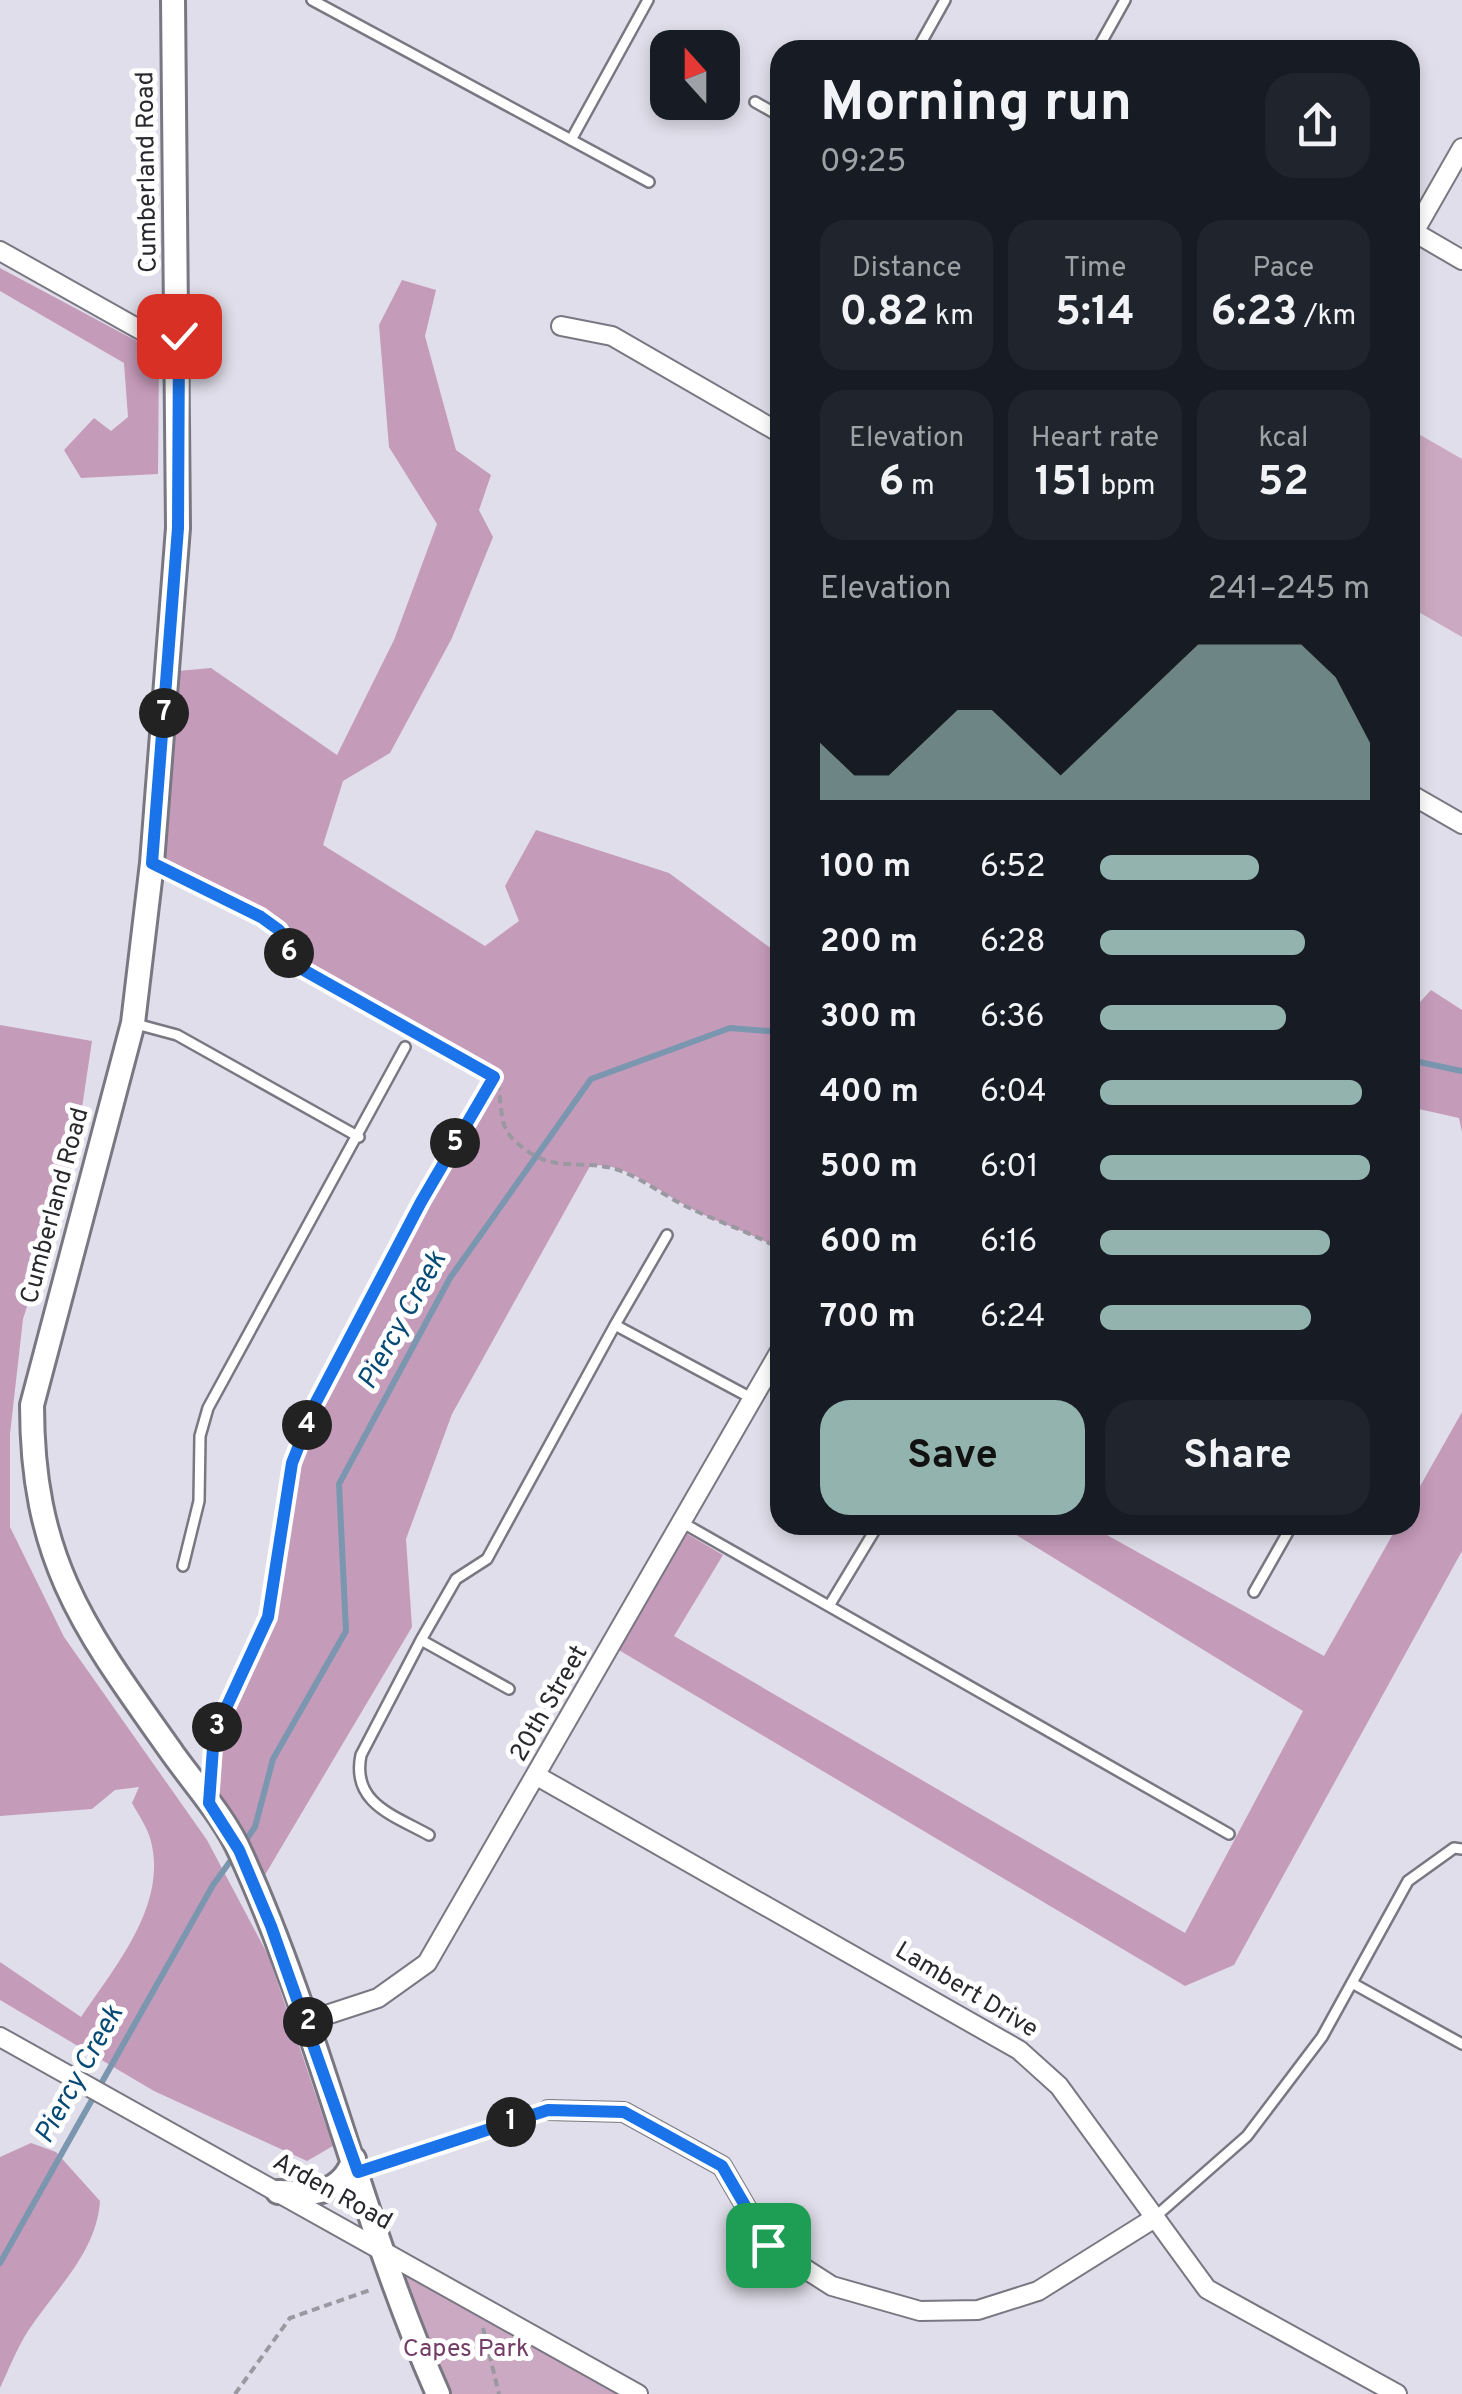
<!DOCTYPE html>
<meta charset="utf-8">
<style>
:root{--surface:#171b24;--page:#20242c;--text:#f1f3f6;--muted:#9ea1a6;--accent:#93b3ae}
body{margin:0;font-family:Overpass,sans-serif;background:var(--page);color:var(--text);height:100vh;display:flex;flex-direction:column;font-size:38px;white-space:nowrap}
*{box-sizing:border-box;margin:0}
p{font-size:32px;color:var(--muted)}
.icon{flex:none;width:55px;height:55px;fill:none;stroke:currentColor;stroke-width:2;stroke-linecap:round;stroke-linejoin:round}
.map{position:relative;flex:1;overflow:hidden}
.details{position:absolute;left:770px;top:40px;width:650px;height:1495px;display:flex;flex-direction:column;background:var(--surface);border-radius:30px;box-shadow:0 5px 15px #0003}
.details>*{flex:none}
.needle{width:65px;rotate:339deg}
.tools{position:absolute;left:650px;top:30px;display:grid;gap:20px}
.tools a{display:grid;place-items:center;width:90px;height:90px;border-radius:20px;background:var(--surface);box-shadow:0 5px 15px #0003;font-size:50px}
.pin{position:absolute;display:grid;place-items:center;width:85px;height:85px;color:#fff;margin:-42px;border-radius:20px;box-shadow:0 5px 15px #0006}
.km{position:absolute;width:50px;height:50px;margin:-25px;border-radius:50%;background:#222;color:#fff;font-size:28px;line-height:50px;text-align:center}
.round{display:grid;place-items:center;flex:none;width:105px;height:105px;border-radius:30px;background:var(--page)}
.overview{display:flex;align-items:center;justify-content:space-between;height:170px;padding:0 50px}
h1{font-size:55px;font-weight:700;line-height:75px}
.figures{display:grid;grid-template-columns:repeat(3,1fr);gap:15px;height:170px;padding:10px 50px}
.figures div{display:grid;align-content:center;border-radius:25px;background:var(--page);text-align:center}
.figures b{font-size:42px;font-weight:700}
.figures small{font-size:28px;font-weight:400}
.figures p{font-size:28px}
.chart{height:280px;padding:20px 50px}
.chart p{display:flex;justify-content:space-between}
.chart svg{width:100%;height:180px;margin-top:10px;fill:var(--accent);opacity:.7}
.primary-button{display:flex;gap:20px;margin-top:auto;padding:20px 50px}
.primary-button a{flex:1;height:115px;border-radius:30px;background:var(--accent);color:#111;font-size:40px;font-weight:700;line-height:115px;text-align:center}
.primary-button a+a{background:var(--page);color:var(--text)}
ul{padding:0 50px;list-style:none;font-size:32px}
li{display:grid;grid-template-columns:160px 120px 1fr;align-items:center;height:75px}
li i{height:25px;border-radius:12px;background:var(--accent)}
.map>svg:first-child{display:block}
</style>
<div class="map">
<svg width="1462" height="2394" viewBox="0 0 1462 2394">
<rect width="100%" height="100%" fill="#e0deea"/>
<path fill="#cba9c2" d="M1410,429L1462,459V637L1410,607Z
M382,2250L638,2394H438Z"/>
<path fill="#c59bba" d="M0,268L159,353L158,474L81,478L64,450L94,418L111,431L128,417L124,363L0,291Z
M402,280L436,290L425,336L456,450L491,475L479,510L493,537L452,638L390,753L343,781L323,845L485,946L519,921L505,886L536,830L669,873L780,955V1249C751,1233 721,1224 692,1209C663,1195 624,1160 590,1166L452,1414L406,1539L412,1627L256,1890L209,1803L213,1734L268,1617L292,1463L316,1402L405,1231L494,1077L300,968L279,931L261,917L152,863L167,672L211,668L337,755L394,640L437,524L389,447L379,325Z
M1431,990L1462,1010V1132L1459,1118L1410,1107V1013Z
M0,1025L92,1041L74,1161L23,1319L10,1434V1527L64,1637L207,1840L269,1957L333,2146L307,2161L154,2091L0,2000V1962L81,2017C114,1968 165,1908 152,1846C150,1831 139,1816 132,1803L139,1787L115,1790L92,1809L0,1816Z
M1462,1412V1551L1234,1965L1185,1986L612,1646L679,1529L723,1555L674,1636L1185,1933L1303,1711L1000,1525H1089L1324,1656L1398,1525H1410V1504Z
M31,2143L56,2152L100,2201C97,2252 55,2290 28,2331C17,2348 9,2369 0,2388V2157Z"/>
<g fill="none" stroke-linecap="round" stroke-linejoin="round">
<path stroke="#7b97b0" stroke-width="6" d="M1410,1060L1462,1071
M242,1846L255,1827L273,1759L346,1631L339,1484L450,1278L591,1079L730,1028L780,1032
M0,2263L213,1885L234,1856"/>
<g stroke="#797882" stroke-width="14">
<path id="service" d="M312,0L649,182
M917,50L945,0
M1097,50L1125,0
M755,102L780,116
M571,140L648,0
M136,1024L177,1035L359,1137
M667,1235L615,1325L753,1399
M683,1523L1229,1834
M183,1566L199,1501L200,1436L208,1408L405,1047
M1254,1592L1292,1525
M829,1606L878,1525
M421,1640L361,1755C351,1803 393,1815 429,1835
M509,1689L421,1640L456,1579L487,1559L615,1325
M1352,1983L1462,2044
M1155,2217L1247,2136L1322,2037L1408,1881L1454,1848L1462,1849"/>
</g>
<g stroke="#797882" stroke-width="22">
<path id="minor" d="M1414,232L1462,260
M1410,239L1462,148
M0,251L153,337L179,336
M561,326L612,336L780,433
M1410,794L1462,824
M537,1776L1019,2050L1059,2086L1207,2289L1397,2394
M308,2021L378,1998L427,1963L780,1351
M0,2037L638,2394
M548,2110L624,2112L722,2166L768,2245L832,2286L920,2311L978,2310L1038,2291L1153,2219"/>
</g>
<g stroke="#797882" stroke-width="28">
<path id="tertiary" d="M173,0L178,528L152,863L133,1023L32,1405C32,1563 86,1631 173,1754C196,1786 225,1818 241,1854C321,2029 360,2219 438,2394
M278,2192C313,2194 341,2196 354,2159"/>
</g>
<path stroke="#9a99a2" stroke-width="4" stroke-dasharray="8 5" stroke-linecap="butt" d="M175,874L279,931L300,968L494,1077C505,1095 495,1123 514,1140C553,1178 581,1156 621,1171C647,1181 670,1200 696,1211C724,1224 752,1233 780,1249
M211,1768L213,1734L268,1617L292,1463L316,1402L405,1231L494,1077
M377,2166L529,2116
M483,2328L499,2394
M235,2394L290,2318L373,2289"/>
<use href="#service" stroke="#fff" stroke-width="9"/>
<use href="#minor" stroke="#fff" stroke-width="18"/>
<use href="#tertiary" stroke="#fff" stroke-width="22"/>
</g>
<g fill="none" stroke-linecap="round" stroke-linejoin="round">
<g stroke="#fff" stroke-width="20">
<path id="route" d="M179,336L178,528L152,863L261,917L279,930L300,968L494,1077L421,1202L316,1402L292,1463L268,1617L214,1734L209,1803L239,1850L271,1926L358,2172L548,2110L624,2112L722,2166L768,2245"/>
</g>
<use href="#route" stroke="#1a73e8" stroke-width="12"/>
</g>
<g text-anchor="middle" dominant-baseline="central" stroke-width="10" stroke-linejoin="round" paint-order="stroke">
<g font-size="25" fill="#29282c" stroke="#fff">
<text transform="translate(148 172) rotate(-91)">Cumberland Road</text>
<text transform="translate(56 1206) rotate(-75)">Cumberland Road</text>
<text transform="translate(550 1704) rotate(-60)">20th Street</text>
<text transform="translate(966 1991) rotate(31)">Lambert Drive</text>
<text transform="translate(332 2193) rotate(29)">Arden Road</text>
</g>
<g font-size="25" fill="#733d67" stroke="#fff">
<text x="466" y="2350">Capes Park</text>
</g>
<g font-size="28" font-style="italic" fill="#074a75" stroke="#fff">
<text transform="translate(403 1321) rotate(-61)">Piercy Creek</text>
<text transform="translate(80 2075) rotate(-61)">Piercy Creek</text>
</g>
</g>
</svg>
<div class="tools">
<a><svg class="needle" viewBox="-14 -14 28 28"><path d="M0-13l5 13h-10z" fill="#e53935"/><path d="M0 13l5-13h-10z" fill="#9ea1a6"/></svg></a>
</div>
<div class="pin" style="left:768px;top:2245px;background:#1e9e55"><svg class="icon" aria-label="arrive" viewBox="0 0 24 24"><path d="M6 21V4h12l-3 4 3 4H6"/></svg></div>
<div class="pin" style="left:179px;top:336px;background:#d93025"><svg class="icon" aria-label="check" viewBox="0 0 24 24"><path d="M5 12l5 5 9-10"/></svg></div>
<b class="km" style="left:511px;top:2122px">1</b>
<b class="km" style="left:308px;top:2022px">2</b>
<b class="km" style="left:217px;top:1727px">3</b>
<b class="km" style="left:307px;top:1425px">4</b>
<b class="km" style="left:455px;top:1143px">5</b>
<b class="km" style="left:289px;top:953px">6</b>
<b class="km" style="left:164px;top:713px">7</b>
<section class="details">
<div class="overview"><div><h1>Morning run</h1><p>09:25</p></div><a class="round"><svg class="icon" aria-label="share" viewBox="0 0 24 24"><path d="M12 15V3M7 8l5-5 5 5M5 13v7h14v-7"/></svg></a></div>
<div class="figures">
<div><p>Distance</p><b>0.82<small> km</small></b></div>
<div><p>Time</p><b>5:14</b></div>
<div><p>Pace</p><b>6:23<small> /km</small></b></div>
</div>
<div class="figures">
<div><p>Elevation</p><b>6<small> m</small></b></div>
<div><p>Heart rate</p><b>151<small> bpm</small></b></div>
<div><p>kcal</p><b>52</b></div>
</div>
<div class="chart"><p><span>Elevation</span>241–245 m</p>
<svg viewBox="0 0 160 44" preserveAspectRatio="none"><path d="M0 44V30L10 38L20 38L30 30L40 22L50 22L60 30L70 38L80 30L90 22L100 14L110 6L120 6L130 6L140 6L150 14L160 30V44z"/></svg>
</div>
<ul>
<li><b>100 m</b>6:52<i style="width:59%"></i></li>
<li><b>200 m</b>6:28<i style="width:76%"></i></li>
<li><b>300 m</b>6:36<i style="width:69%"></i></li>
<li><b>400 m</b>6:04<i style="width:97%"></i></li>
<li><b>500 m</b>6:01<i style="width:100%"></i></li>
<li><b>600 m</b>6:16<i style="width:85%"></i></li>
<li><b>700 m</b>6:24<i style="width:78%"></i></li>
</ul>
<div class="primary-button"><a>Save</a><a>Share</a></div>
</section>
</div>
